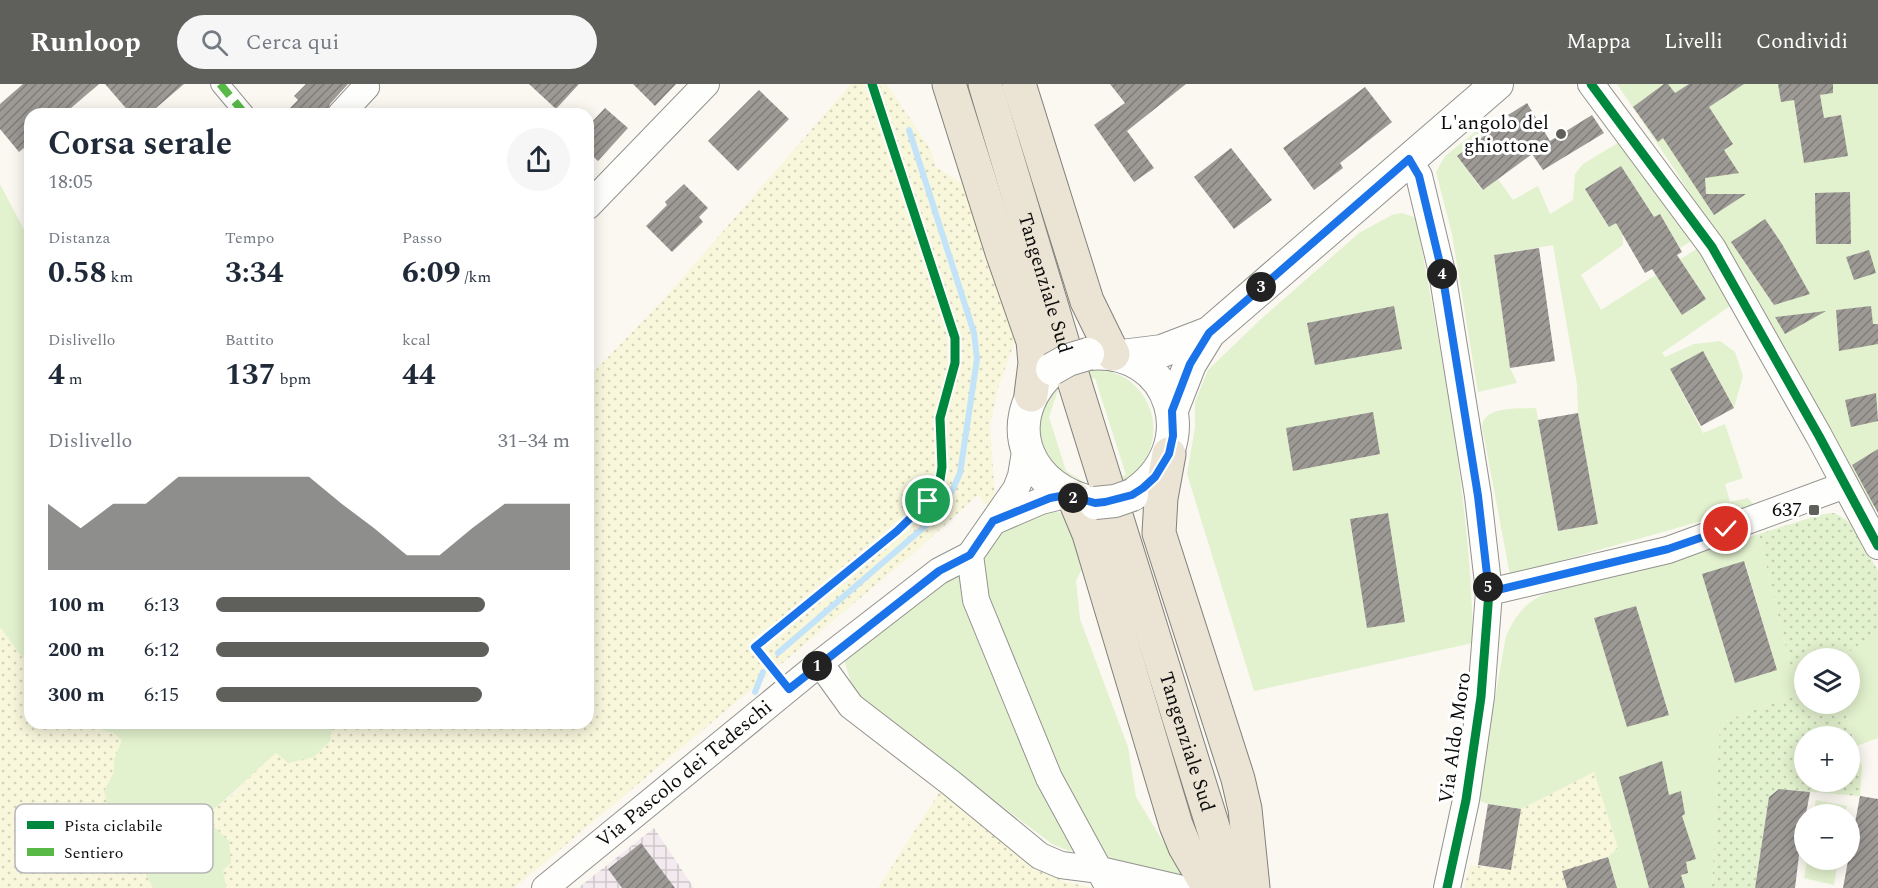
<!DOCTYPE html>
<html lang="it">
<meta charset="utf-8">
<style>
:root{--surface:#fff;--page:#f6f6f7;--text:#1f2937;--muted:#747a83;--accent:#5f5f5c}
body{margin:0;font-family:Spectral,serif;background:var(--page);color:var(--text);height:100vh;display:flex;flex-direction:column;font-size:22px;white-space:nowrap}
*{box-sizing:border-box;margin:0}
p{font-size:20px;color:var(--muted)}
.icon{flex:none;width:33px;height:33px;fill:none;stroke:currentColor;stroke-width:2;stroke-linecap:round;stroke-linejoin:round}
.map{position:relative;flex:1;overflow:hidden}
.details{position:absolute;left:24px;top:24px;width:570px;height:621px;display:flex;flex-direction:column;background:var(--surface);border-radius:18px;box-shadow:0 3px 15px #0003}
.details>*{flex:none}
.tools{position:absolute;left:1794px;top:564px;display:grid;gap:12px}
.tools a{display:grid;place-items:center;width:66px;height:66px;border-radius:50%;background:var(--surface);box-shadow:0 3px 15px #0003;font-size:30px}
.pin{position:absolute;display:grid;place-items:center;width:51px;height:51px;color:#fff;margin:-26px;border:3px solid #fff;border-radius:50%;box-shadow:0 2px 6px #0007}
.km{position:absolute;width:30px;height:30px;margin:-15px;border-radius:50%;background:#222;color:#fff;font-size:16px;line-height:30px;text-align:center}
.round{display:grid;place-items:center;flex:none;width:63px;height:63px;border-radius:32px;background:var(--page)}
.head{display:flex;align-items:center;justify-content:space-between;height:102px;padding:0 24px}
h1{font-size:33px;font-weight:700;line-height:45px}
.metrics{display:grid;grid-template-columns:repeat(3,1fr);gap:9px;height:102px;padding:6px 24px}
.metrics div{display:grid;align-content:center}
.metrics b{font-size:30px;font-weight:700}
.metrics small{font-size:16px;font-weight:400}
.metrics p{font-size:16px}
.chart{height:168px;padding:12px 24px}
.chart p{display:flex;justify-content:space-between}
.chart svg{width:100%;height:108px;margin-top:6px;fill:var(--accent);opacity:.7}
ul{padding:0 24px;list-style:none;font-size:20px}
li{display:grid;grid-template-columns:96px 72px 1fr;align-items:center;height:45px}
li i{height:15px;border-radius:8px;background:var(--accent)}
header{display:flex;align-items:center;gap:36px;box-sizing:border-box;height:84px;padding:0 30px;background:var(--accent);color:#fff}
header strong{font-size:28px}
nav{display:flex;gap:33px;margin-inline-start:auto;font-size:21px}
.search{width:420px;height:54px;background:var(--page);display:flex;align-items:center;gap:15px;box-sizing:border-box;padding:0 21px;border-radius:33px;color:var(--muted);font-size:22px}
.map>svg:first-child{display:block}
</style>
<header>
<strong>Runloop</strong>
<div class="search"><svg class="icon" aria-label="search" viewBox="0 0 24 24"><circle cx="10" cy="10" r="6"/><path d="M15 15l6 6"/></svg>Cerca qui</div>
<nav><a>Mappa</a><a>Livelli</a><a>Condividi</a></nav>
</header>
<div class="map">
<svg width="1878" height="804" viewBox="0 0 1878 804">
<defs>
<pattern id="industrial-grid" width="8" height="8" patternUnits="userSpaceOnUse" patternTransform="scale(1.5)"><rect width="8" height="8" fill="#f2eaee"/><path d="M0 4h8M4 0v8" fill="none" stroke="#cec8cb"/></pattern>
<pattern id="farmland-dots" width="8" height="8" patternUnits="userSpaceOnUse" patternTransform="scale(1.5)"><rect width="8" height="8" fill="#f8f6db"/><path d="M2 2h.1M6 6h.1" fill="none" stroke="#d3d2bb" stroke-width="1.8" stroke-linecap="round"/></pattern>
<pattern id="park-dots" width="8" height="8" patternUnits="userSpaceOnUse" patternTransform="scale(1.5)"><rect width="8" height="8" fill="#e2f1ce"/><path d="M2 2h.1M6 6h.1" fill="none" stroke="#c1cdb0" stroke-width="1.8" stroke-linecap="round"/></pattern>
<pattern id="building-hatch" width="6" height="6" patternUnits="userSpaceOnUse" patternTransform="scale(1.5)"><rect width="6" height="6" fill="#9d9a96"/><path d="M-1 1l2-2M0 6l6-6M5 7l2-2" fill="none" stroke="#7e7c79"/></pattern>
</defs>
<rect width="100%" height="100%" fill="#faf8f0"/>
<path fill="url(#industrial-grid)" d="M654,744L694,804H578Z"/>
<path fill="url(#farmland-dots)" d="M851,0H887L930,65L936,83L975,107L1016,254L998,304L990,342L995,416L988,423L978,411L914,469L514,804H226L223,786L209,738L210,728L236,708L257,685L276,669L330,657L333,639H588V294L665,214Z
M0,543L21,572L30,577V639H80L113,649L122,656L114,676V688L107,719L153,804H0Z
M1594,688L1618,764L1567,804H1464L1470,781L1511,786L1521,725Z
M942,704L1061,797L1094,804H878Z"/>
<path fill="#e2f1ce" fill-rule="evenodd" d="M1617,0H1878V420L1870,425L1733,179L1675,86Z
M1479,45L1489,49L1457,72L1482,106L1498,95L1513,116L1538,102L1550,130L1573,116L1575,90L1583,80L1623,56L1691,157L1680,164L1660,130L1623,151V161L1581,191L1601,226L1698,164L1733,220L1662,269L1665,273L1694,260L1720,257L1735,268L1743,292L1734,324L1703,268L1670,285L1703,349L1725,340L1743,394L1725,400L1730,418L1748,414L1755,422L1510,491L1482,342C1485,321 1521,325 1536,324L1558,447L1598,440L1578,329L1577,300L1553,161L1494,171L1510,284L1517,299L1478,308L1452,150L1436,88L1445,72Z
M0,100L30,157V577L21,572L0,543Z
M1402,129L1414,133L1418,144C1443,281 1471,420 1473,559L1254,607L1187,390L1195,344V318L1208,286L1260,236L1359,149L1392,131Z
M1104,285C1114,289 1125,292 1133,300C1169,332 1155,389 1110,404C1105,406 1098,409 1092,409C1078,407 1062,398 1048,393L1029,333L1071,286ZM1095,294L1126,391L1090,402L1066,387L1049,333L1058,306Z
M1039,425L1068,430L1088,472L1076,497L1080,535L1128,663L1136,713L1184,792L1067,766L1052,760L854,610L845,578L850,566L1017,431Z
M1759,450L1797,610L1720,639L1712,804H1685L1681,791L1688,789L1676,734L1685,730L1681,708L1669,711L1661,678L1619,693L1649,804H1617L1608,773L1618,764L1594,688L1521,725L1488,720L1477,716L1506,552C1515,532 1526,517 1547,509L1666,478ZM1745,478L1777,586L1735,598L1703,490ZM1636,522L1669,630L1627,643L1594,534Z
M1878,547V654L1856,662L1843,620H1850V574H1841Z
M80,639H333L330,657L314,673L288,679L276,669C253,688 234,710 210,728L209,738L229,757L231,779L223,786L226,804H153L107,719L104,707L114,688V676L122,656L113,649Z
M1816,716L1847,722L1845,730H1813Z
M1807,776H1838L1834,801L1804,794Z"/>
<path fill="url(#park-dots)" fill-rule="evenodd" d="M1834,429L1845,435L1853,443L1878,487V547L1841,574H1804V620H1843L1862,683L1860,712L1779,705L1769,713L1755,804H1712L1720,639L1797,610L1759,450L1823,430ZM1804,652H1850V698H1804Z"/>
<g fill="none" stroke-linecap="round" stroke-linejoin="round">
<path stroke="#c3e3f8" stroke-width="6" d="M778,569L930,438L940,425L952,407L960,389L977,275L974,249L909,46
M755,608L763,588"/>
</g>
<path fill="url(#building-hatch)" d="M23,0H99L64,30H30V59L19,68L0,45V20Z
M105,0H184L149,30H131Z
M306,0H348L330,20L326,30H284L298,16L294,12Z
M529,0H579L556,25Z
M633,0H676L655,22Z
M1110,0H1186L1127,47L1154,84L1134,98L1094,41L1125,19Z
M1664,0H1668L1675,9L1689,0H1744L1709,23L1733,60L1724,66L1739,89L1705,94L1706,110H1746L1714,131L1663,54L1658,58L1633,23Z
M1778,0H1833V9L1820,11L1824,34L1841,31L1848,72L1804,79L1794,16L1781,18Z
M1365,3L1392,38L1340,79L1343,84L1314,106L1283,64Z
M759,6L789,35L738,87L708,57Z
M1527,19L1550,57L1592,31L1604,49L1543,86L1532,70L1483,106L1457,72L1510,33L1508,31Z
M605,24L628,44L598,77L588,68V42Z
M1231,64L1272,116L1234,145L1194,93Z
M1621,82L1654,133L1660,130L1682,168L1677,171L1706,215L1682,231L1652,185L1645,189L1616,139L1609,143L1585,105Z
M684,100L708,124L699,133L703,138L672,168L646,142L667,121L665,118Z
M1850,108L1851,160H1816L1815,109Z
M1765,135L1782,160L1810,210L1774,221L1731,158Z
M1539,164L1555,277L1510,284L1494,171Z
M1869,166L1876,189L1854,196L1846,173Z
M1394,222L1402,265L1315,281L1307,239Z
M1871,222L1873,240H1878V260L1839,267L1836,226Z
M1826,227L1785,250L1775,233Z
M1703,267L1734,324L1701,342L1670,285Z
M1876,309L1878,337L1851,343L1845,316Z
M1373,328L1380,370L1293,387L1286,344Z
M1578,329L1598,440L1558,447L1538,336Z
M1878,365V429L1852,381Z
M1388,429L1405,538L1367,544L1350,435Z
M1744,477L1777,586L1735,599L1702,490Z
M1636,522L1669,631L1627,643L1594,534Z
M1662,677L1669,711L1681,707L1685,730L1682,732L1696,775L1686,778L1688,789L1681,791L1685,804H1649L1619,693Z
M1779,705L1810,708L1806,730H1804L1795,804H1755L1769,713Z
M1860,712L1878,715V804H1843Z
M1488,720L1521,725L1511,786L1478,781Z
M641,759L675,804H622L608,785Z
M1608,773L1617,804H1567L1562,787Z"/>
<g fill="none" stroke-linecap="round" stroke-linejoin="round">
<g stroke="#93928f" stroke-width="20">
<path id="pedestrian" d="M220,0L245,30"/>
</g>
<g stroke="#93928f" stroke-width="28">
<g id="minor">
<path d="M1591,0L1712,163L1819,352L1878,462"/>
<path d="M341,30L366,3L365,0"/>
<path d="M1409,75L1419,92L1442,188L1478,412L1489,508L1481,613L1466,716L1447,804"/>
<path d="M588,122L706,0"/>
<path d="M1026,362L1021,392L1016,405L970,471L976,516L1049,694L1109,804"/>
<path d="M997,436L1041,417L1066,411"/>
<path d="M1489,508L1668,466L1845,401"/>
<path d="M820,579L851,622L951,699L1040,772L1061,781L1100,786L1178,804"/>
<path id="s1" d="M545,804L820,579L939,487L970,471"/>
</g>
</g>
<g stroke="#93928f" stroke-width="34">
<path id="tertiary" d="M1088,270C1174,261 1205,364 1132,411
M1122,272L1162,267L1209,249
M1047,291C999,342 1030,407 1095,419
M1172,326L1190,280L1209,249L1497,0"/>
</g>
<g stroke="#80807c" stroke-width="35">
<g id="trunk">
<path d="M949,0L1002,168L1033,257L1035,279L1031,311"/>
<path id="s2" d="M985,0L1075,300L1232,804"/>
<path d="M1019,0L1087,217L1113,270"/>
<path d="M1169,370L1161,414L1159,449L1238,695L1245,725L1253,804"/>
<path d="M1074,414L1089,450L1176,741L1185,763L1209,804"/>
</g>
</g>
<use href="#pedestrian" stroke="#fefefd" stroke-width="18"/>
<use href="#minor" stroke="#fefefd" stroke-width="26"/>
<use href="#tertiary" stroke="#fefefd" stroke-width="32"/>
<use href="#trunk" stroke="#ebe3d4" stroke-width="33"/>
<g stroke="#93928f" stroke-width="34" stroke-linecap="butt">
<path id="tertiary-bridge" d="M1052,285L1068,276L1088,270
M1095,419L1115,417L1132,411"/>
</g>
<use href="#tertiary-bridge" stroke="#fefefd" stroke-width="32"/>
<path stroke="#58b947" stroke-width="8" stroke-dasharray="15 8" stroke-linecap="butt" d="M220,0L245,30"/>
<g stroke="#fff" stroke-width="13">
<path id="cycleway" d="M1591,0L1712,163L1819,352L1878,462
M1409,75L1419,92L1442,188L1478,412L1489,508L1481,613L1466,716L1447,804
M789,605L755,563L897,447L928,417L939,402L942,383L940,334L955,279V254L872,0"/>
</g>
<use href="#cycleway" stroke="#00873e" stroke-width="9"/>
</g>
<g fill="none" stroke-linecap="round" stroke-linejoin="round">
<g stroke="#fff" stroke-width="12">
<path id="route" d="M928,417L897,447L755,563L789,605L939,487L970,471L993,437L1050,414L1066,411L1095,419L1105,418L1132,411L1143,404L1155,393L1169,370L1173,352L1172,327L1190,280L1209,249L1409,75L1419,92L1442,188L1478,412L1489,508L1668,465L1726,445"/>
</g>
<use href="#route" stroke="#1a73e8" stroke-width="8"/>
</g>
<g fill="#5f5f5c" stroke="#fff" stroke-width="2">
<circle cx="1561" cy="50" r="6"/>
<rect x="1808" y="420" width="12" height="12" rx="3"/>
</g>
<g text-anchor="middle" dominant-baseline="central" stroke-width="6" stroke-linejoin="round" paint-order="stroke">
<g font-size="20" fill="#0c0c0c" stroke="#fff" text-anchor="end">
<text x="1549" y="39">L'angolo del<tspan x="1549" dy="23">ghiottone</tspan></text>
<text x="1802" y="426">637</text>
</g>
<g font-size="20" fill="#0c0c0c" stroke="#fff">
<text stroke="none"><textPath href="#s2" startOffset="208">Tangenziale Sud</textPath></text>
<text transform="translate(1455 654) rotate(-82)">Via Aldo Moro</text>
<text stroke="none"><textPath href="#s2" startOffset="688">Tangenziale Sud</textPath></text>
<text stroke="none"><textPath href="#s1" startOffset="180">Via Pascolo dei Tedeschi</textPath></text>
</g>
</g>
<rect x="15" y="720" width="198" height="69" rx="9" fill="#fff" stroke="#b6b6b6" stroke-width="1.5"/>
<rect x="27" y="737" width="27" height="8" fill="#00873e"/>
<rect x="27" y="764" width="27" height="8" fill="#58b947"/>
<g font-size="16" fill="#0c0c0c">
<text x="64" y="747">Pista ciclabile</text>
<text x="64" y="774">Sentiero</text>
</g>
</svg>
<div class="tools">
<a><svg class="icon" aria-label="layers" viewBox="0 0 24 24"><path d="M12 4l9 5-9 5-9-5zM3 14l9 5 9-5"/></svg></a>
<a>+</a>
<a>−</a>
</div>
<div class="pin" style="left:928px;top:417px;background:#1e9e55"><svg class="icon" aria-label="arrive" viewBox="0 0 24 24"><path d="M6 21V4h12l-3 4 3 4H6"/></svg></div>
<div class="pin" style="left:1726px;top:445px;background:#d93025"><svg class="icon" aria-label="check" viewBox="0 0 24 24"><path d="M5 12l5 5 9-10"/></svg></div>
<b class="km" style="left:817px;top:582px">1</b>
<b class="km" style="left:1073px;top:414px">2</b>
<b class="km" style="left:1261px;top:203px">3</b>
<b class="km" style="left:1442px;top:190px">4</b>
<b class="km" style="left:1488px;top:503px">5</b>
<section class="details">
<div class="head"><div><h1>Corsa serale</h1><p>18:05</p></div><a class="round"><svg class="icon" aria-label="share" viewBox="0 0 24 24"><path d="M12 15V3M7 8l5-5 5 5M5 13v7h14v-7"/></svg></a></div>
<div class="metrics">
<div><p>Distanza</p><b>0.58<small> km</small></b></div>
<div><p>Tempo</p><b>3:34</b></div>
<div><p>Passo</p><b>6:09<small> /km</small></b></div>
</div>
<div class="metrics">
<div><p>Dislivello</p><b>4<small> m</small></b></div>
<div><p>Battito</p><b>137<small> bpm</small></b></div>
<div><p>kcal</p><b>44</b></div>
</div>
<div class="chart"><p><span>Dislivello</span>31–34 m</p>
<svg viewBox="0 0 160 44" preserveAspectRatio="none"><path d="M0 44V17L10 27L20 17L30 17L40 6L50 6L60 6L70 6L80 6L90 17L100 27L110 38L120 38L130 27L140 17L150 17L160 17V44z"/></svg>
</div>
<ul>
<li><b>100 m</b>6:13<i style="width:76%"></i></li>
<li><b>200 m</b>6:12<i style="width:77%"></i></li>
<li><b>300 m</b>6:15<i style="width:75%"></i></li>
</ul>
</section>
</div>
